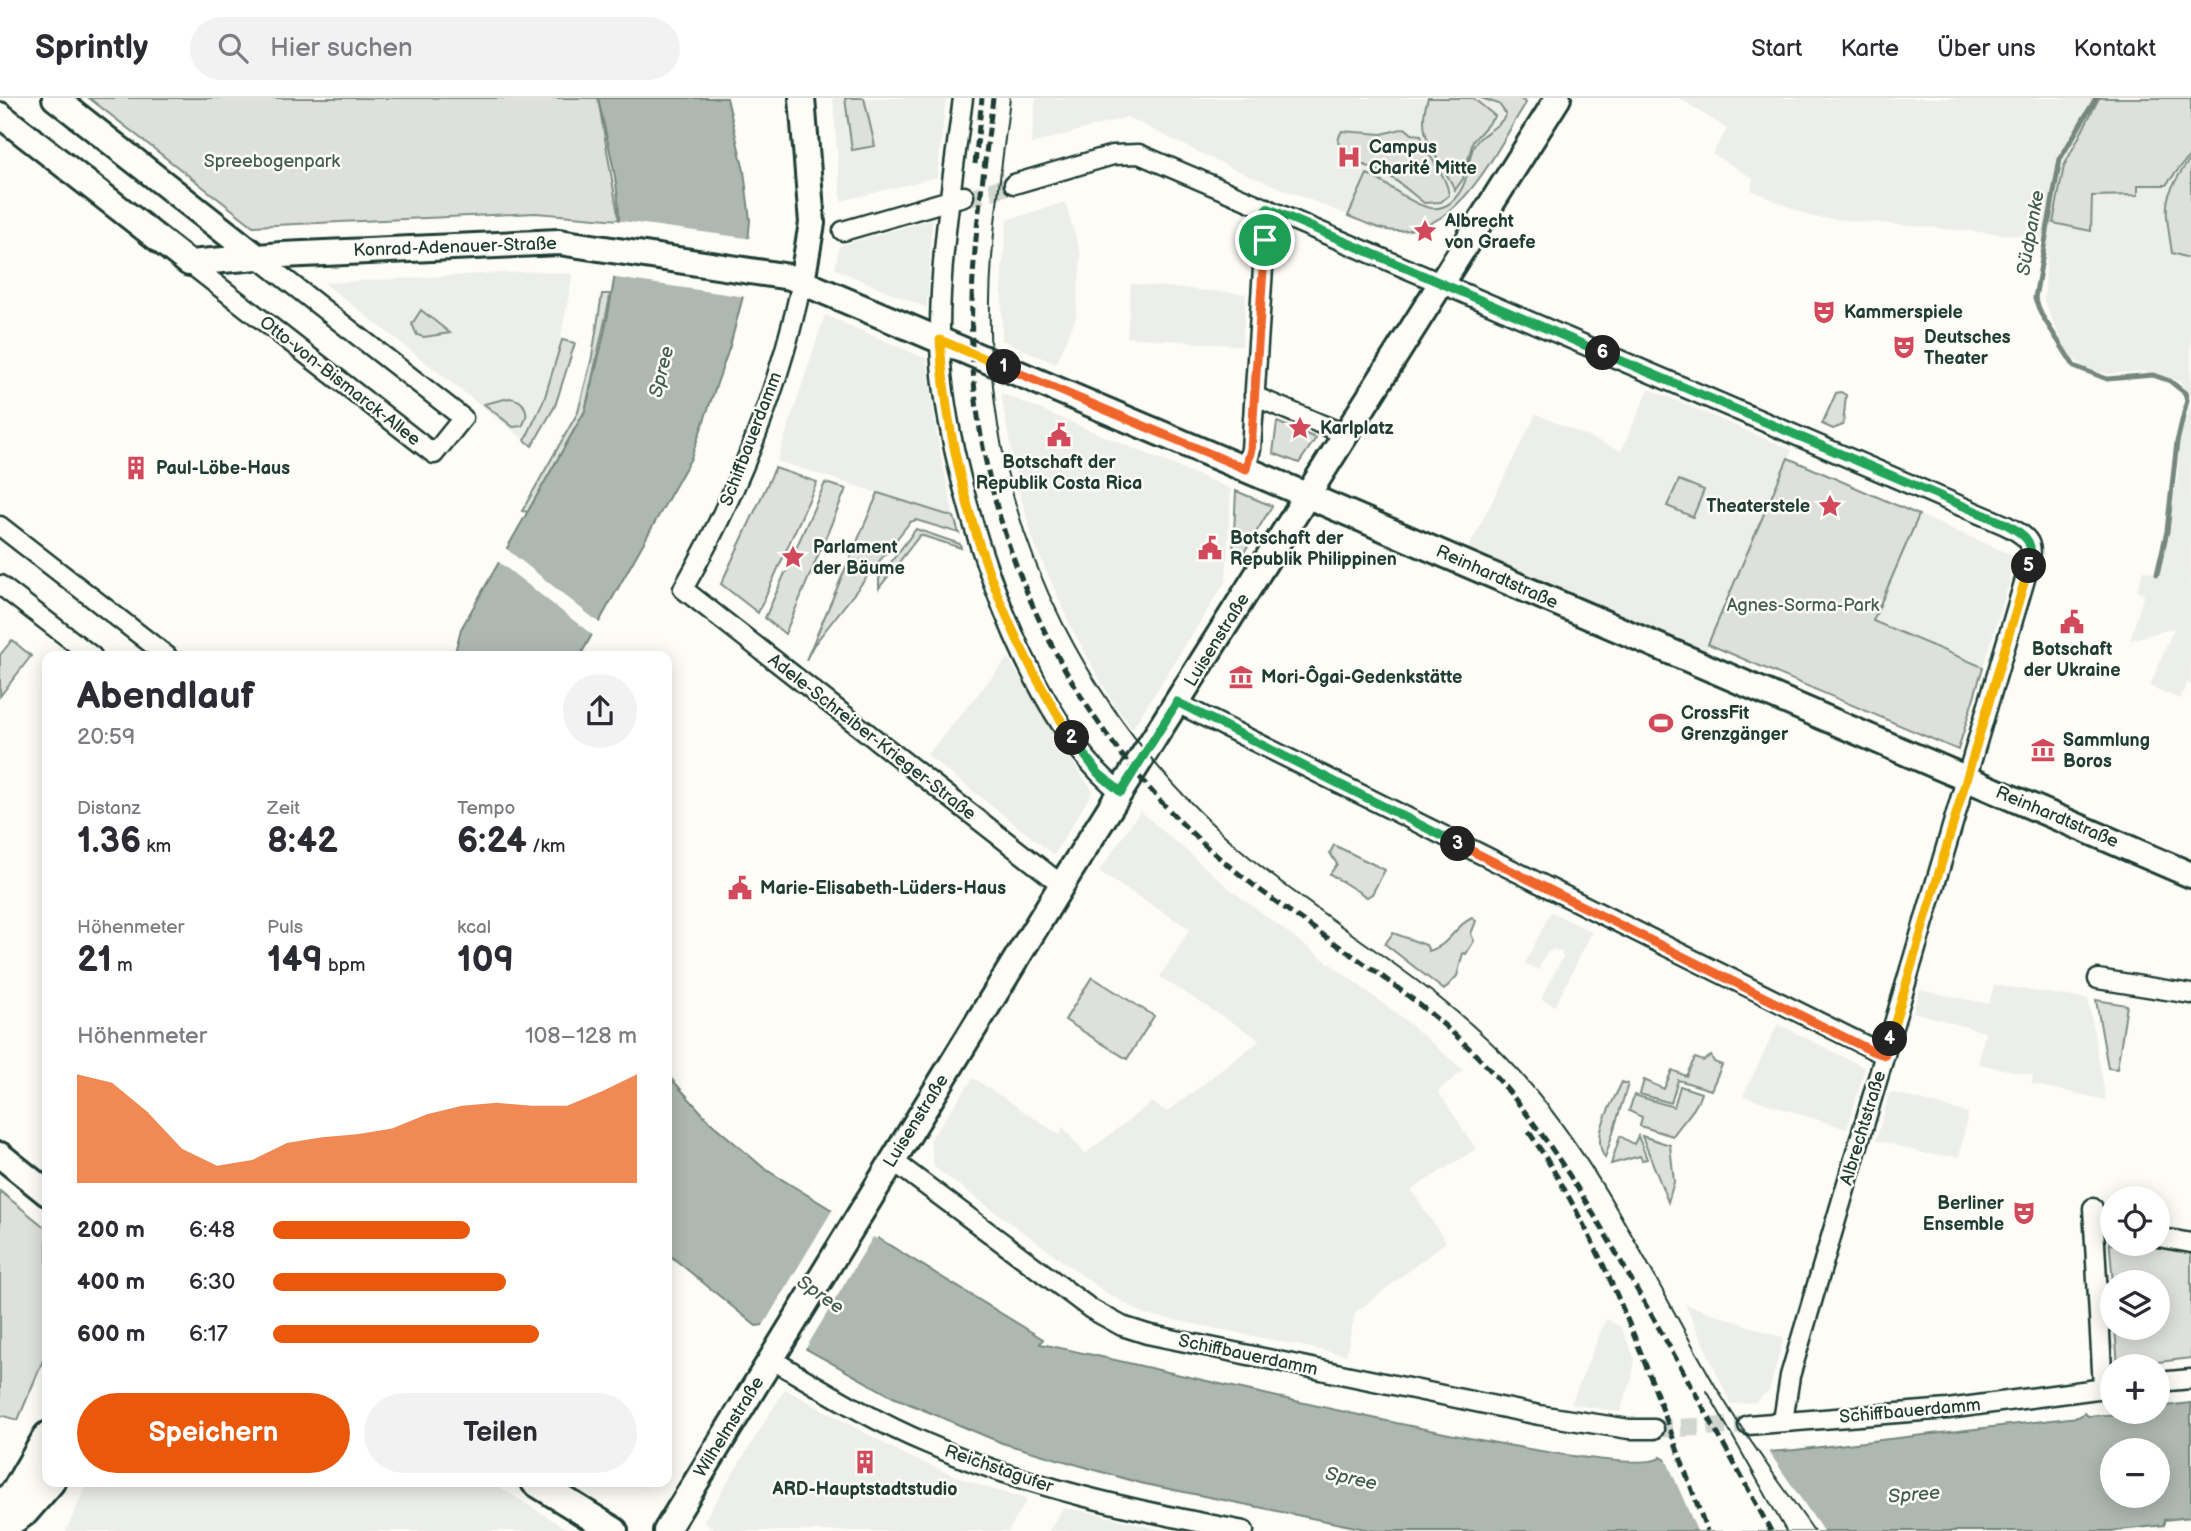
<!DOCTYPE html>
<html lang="de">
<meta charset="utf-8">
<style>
:root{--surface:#fff;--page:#f2f2f3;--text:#2b2b33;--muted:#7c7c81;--line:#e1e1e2;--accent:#ea580c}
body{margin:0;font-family:"Balsamiq Sans",sans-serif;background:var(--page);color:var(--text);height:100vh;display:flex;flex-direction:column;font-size:26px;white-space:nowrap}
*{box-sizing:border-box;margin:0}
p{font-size:23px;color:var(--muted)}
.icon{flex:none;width:38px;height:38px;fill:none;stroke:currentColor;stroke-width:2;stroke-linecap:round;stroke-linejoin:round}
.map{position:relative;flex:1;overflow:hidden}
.sheet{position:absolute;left:42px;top:553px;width:630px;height:836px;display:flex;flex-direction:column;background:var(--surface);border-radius:14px;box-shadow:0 4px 18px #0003}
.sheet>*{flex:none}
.tools{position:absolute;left:2100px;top:1088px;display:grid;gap:14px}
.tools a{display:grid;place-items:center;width:70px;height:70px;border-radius:50%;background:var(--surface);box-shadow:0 4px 18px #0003;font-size:35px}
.pin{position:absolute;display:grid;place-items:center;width:60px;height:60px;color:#fff;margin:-30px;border:4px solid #fff;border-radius:50%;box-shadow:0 2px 7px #0007}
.km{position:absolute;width:35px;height:35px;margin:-18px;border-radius:50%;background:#222;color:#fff;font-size:19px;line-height:35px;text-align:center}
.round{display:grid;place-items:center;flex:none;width:74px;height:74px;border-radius:37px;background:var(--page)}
.overview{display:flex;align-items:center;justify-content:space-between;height:119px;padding:0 35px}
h1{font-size:38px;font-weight:600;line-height:52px}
.metrics{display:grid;grid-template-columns:repeat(3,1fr);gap:10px;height:119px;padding:7px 35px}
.metrics div{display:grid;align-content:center}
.metrics b{font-size:35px;font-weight:600}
.metrics small{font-size:19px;font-weight:400}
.metrics p{font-size:19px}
.chart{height:196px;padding:14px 35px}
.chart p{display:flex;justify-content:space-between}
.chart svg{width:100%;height:126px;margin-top:7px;fill:var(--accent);opacity:.7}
.action{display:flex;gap:14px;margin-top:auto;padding:14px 35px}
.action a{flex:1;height:80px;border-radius:42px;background:var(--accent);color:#fff;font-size:28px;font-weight:600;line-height:80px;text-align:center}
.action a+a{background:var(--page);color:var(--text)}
ul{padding:0 35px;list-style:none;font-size:23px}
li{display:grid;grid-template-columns:112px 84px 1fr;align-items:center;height:52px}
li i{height:18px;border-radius:9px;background:var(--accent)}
header{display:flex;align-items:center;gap:42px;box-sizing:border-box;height:98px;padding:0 35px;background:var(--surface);border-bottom:2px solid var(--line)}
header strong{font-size:33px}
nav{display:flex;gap:38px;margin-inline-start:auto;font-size:24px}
.search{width:490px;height:63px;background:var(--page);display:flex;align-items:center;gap:18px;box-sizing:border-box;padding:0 24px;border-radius:38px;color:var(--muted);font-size:26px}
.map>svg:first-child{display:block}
</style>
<header>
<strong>Sprintly</strong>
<div class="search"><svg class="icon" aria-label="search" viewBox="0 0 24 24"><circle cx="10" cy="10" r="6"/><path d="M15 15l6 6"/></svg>Hier suchen</div>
<nav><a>Start</a><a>Karte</a><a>Über uns</a><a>Kontakt</a></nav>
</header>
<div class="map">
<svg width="2191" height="1433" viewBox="0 0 2191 1433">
<rect width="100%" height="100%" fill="#fdfcf7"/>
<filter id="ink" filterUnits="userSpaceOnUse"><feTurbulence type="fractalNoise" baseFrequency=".0143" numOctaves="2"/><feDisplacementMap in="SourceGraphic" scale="14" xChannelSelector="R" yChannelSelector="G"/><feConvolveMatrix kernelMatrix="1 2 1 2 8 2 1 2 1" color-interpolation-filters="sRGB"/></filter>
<g filter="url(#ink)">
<path fill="#eceee9" d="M833,0H946L937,79L841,103Z
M1036,0H1529L1466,99L1449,115L1424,128L1399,133L1380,130L1231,70L1127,19L1031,46Z
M1679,0H2191V302L2179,283L2141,273L2110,276L2089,273L2067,256L2044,202L2048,140L1812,119L1751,92L1753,80L1712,56L1727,31Z
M1065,104L1081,157L1076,219L1056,266L1002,242V175L1007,122Z
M932,121L927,210L835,171L839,148Z
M538,173L573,176L554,274L525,342L324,185Z
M1131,186L1246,196L1242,248L1127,239Z
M825,217L927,261L937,339L954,419L777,363Z
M1649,291L1792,352L1706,553L1468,451L1536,316L1621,353Z
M1001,295L1231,391L1226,483L1132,631L1112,603L1071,529L1035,447L1017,386Z
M2191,306V587L2187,585L2180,601L2150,588L2174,530L2130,542L2144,496L2137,493L2143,472L2157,476L2178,377L2179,341Z
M1919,417L2017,459L1983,569L1873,523Z
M1008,560L1064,652L1093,693L1054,757L927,657Z
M1140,713L1235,795L1404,921L1463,972L1438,993L1476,1051L1411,1092L1446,1144L1355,1215L1346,1257L1144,1216L1105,1194L934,1069L930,1042L973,980L1060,1037L1063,1029L1085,1056L1152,1004L1167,1014L1260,942L1160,879L1190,831L1099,774Z
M1551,814L1592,834L1555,908L1541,901L1563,859L1561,854L1553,851L1547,855L1538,872L1525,865Z
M1994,887L2088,901L2106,1002L2032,986L2033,977L1978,966L1985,934L1913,914L1920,892L1989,906Z
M1778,926L1865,970L1847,1031L1743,998Z
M1890,994L1968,1015L1959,1059L1927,1056L1876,1042Z
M1685,1206L1784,1240L1769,1293L1755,1304L1731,1306Z
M1606,1221L1621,1229L1635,1261L1632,1280L1620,1314L1571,1306Z
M785,1291L907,1358L981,1388L1025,1400L1026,1404L1008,1433H718L703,1424Z
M88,1384H491L570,1433H66Z
M1063,1410L1094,1415L1165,1433H1049Z"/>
<path fill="#dde0db" stroke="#7e8e88" stroke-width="2" d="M89,0H598L619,122L536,115L253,128Z
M845,0H864L875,48L852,52Z
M1428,0H1473L1495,18L1473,43L1463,81L1455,92C1439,58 1414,40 1428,0Z
M1481,0H1519L1526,5C1496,51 1463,131 1400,133C1382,134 1364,124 1348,118L1367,76C1398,88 1438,139 1463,88C1469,76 1468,63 1473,50C1479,34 1500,31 1506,16L1499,6Z
M2099,0H2191V56L2166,87H2138V97L2092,98L2091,133L2053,125L2064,68Z
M1405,30L1412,36L1421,37C1426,60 1446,73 1449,97L1441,104L1424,105C1412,96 1400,84 1387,77C1371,67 1325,60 1342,33L1382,36Z
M2191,60V161L2172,155C2165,106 2160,101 2191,60Z
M602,196H610L609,204L585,313L528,414L522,413L578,314L592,259Z
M421,212L450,235L424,239L417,237L412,226Z
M562,242L575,245L555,308L532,348L525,342L544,302Z
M1841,294L1846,297L1843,327L1833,331L1822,326L1836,295Z
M509,300C525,301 531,315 522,328L513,329L484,306Z
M1277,324L1316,340L1299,365L1273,355Z
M1788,360L1919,417L1873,523L1983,569L1958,652L1708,546Z
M775,370L817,384L758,515L721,486Z
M1679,382L1704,392L1693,419L1667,408Z
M825,385L846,391L785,536L765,520Z
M1236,393L1272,408L1243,456L1233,455Z
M878,395L954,419L959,435L916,422L910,424L813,548L806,562Z
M916,431L960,446L961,450L920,437L879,490V480Z
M12,542L31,558L0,598V557Z
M1334,747L1385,772L1372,796L1367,799L1330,776L1337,766L1330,755Z
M1472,820L1476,823L1471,836L1474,843L1466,856L1463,855L1457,878L1444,892L1385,846L1393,835L1426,847L1429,853C1450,847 1454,828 1472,820Z
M1092,879L1154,918L1127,961L1065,922Z
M2096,902L2127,907L2117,971L2108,970Z
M1711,958L1714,964L1722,967L1711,992L1678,982L1671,1005L1640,996L1644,982L1664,991L1672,972L1686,978L1695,960L1703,963Z
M1622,984L1628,986L1605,1060C1590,1037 1612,1007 1622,984Z
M1680,988L1701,995C1697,1012 1682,1023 1673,1038L1640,1028L1642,1019L1629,1013L1634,997L1674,1009Z
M1620,1038L1634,1046L1638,1038L1647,1061L1642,1062L1640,1058L1611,1066Z
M1642,1038L1670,1047L1674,1084L1668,1104Z
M0,1093L47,1131V1253L18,1322L0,1317Z
M2109,1139L2112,1140V1146H2153L2191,1152V1260L2118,1269L2115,1230H2158V1185H2113Z"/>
<path fill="#aeb8b1" stroke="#75877f" stroke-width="2" fill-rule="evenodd" d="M598,0H727L744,73L750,122L743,198L730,248L691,360L580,558H454L461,531L585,313C601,253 618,185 619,122C619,82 606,39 598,0Z
M667,976L710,1024L765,1071L1043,1241L1040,1246C1118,1259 1629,1390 1661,1359L1666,1362L1795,1352L2078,1319L2085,1315L2088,1318L2158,1314V1309L2191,1305V1419L2164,1422V1427L2111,1433H1375L1140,1385L1002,1345L893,1299L763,1227L756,1228L667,1155ZM2112,1353H2158V1398H2112Z"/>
<path fill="#fdfcf7" d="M615,122L753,141L746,199L609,179Z
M504,449L602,527L595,539L496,462Z
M833,1111L879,1136L877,1141L873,1139L803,1255L761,1231Z
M1767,1351L1823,1433H1697L1664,1356L1667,1359Z"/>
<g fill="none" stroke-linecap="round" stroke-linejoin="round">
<path stroke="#75877f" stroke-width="5" d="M2096,0L2060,61L2035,200L2041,216L2074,268L2107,281L2153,277L2170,283L2185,295L2187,302L2177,344L2167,433L2157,476"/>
<path stroke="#d1d6d0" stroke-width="18" stroke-dasharray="18 9" stroke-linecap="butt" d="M964,98H975L1014,86
M1654,1331L1748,1327"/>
<g stroke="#1f3d34" stroke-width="23">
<path id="street" d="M963,0C953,80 939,161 940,242C941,364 1021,620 1121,694
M1014,86L1113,57L1139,56L2005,427C2035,442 2034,447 2026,478L1790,1278L1783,1323
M843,133L964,98
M189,165L434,356L463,320L257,159
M802,184C779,291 737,396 683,491L1062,787
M1254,298L1347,337
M1246,371L1251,351L1267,110
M0,428L167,558
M0,487L92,558
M1177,605L1885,957
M2098,881L2191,896
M892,1062L1091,1211L1122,1228L1147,1236L1539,1317L1629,1331H1654
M2093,1110L2103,1290
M2158,1139L2191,1145
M771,1261C822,1291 871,1322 926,1345C1026,1389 1137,1413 1244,1433
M2158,1284L2191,1281
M1748,1327L1948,1311L2112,1289"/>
</g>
<g stroke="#1f3d34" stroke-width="30">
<path id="secondary" d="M55,0L257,159
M0,17L189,165L282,157L559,144L790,179L1271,382L2191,777
M802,184L812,125L802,0
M0,1057L47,1095
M666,1433L1069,775L1558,0"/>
</g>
<g stroke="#1f3d34" stroke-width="32">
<path id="primary" d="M535,1384L614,1433
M0,1406L14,1395L47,1338
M0,1431L25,1414L51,1384"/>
</g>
<use href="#street" stroke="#fdfcf7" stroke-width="18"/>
<use href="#secondary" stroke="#fdfcf7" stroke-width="24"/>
<use href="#primary" stroke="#fdfcf7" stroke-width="26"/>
<path stroke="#1f3d34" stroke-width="2" d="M1010,0C1001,77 988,156 990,234C993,441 1095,631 1253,762C1340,834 1442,888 1518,972C1602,1065 1654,1182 1716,1289C1745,1339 1781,1385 1814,1433
M1707,1293L1786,1433"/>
<path stroke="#1f3d34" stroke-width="5" stroke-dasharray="10 5" stroke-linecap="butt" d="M993,0C983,83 969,166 972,249C978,441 1072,632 1216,757C1299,828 1399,879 1476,957C1539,1022 1584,1098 1628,1176C1677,1261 1724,1347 1771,1433
M975,66L982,0
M1529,1034C1612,1157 1656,1295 1707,1433"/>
</g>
</g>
<g fill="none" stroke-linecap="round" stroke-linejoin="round" filter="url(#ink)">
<g stroke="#fff" stroke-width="14">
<path id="split-1" d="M1004,269L1246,371L1251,351L1265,142"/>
</g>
<g stroke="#fff" stroke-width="14">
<path id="split-2" d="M1004,269L940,242C949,383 995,522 1072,640"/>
</g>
<g stroke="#fff" stroke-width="14">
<path id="split-3" d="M1072,640L1098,675L1121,694L1177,604L1458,746"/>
</g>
<g stroke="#fff" stroke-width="14">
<path id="split-4" d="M1458,746L1872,953L1885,957L1890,941"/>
</g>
<g stroke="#fff" stroke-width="14">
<path id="split-5" d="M1890,941L2029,468"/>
</g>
<g stroke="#fff" stroke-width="14">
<path id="split-6" d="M1603,255L2006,426C2026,437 2035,444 2029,468"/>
</g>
<g stroke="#fff" stroke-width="14">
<path id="split-7" d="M1265,142L1267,110L1603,255"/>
</g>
<use href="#split-1" stroke="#f0652b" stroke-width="9"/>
<use href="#split-2" stroke="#f5b400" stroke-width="9"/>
<use href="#split-3" stroke="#22a559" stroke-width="9"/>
<use href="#split-4" stroke="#f0652b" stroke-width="9"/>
<use href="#split-5" stroke="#f5b400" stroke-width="9"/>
<use href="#split-6" stroke="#22a559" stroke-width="9"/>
<use href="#split-7" stroke="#22a559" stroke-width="9"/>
</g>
<defs>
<g id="hospital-bare" transform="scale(1.89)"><path d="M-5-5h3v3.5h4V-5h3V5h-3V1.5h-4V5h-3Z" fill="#d1495b" stroke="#fdfcf7" stroke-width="2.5" paint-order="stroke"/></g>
<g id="sight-bare" transform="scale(1.89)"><path d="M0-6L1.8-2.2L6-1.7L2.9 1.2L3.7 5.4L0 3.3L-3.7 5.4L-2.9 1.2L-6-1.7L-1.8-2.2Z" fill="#d1495b" stroke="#fdfcf7" stroke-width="2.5" paint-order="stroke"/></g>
<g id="theatre-bare" transform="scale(1.89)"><path d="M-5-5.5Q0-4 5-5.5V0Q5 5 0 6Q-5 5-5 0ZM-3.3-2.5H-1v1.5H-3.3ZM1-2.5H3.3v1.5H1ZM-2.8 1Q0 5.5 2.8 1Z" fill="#d1495b" stroke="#fdfcf7" stroke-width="2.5" paint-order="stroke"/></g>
<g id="civic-bare" transform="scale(1.89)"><path d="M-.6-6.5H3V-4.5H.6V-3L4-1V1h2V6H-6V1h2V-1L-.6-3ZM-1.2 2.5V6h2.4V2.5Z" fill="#d1495b" stroke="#fdfcf7" stroke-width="2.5" paint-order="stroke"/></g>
<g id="building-bare" transform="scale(1.89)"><path d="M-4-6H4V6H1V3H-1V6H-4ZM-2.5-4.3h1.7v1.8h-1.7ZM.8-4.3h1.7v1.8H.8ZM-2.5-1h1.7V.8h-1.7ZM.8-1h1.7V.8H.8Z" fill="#d1495b" stroke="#fdfcf7" stroke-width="2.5" paint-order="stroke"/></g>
<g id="museum-bare" transform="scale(1.89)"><path d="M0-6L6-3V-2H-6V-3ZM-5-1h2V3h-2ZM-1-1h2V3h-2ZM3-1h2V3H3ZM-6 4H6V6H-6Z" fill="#d1495b" stroke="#fdfcf7" stroke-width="2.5" paint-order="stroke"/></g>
<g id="stadium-bare" transform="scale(1.89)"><path d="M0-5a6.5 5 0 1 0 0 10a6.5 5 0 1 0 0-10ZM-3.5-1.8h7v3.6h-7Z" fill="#d1495b" stroke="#fdfcf7" stroke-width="2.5" paint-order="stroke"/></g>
</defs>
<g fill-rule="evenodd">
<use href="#hospital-bare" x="1349" y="59"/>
<use href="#sight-bare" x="1425" y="133"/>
<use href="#theatre-bare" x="1824" y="214"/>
<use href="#theatre-bare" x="1904" y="249"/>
<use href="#sight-bare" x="1300" y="330"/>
<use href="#civic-bare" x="1059" y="337"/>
<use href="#building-bare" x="136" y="370"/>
<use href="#sight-bare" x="1830" y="408"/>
<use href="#civic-bare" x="1210" y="450"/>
<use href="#sight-bare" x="793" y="459"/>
<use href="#civic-bare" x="2072" y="524"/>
<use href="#museum-bare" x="1241" y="579"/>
<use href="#stadium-bare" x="1661" y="625"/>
<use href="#museum-bare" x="2043" y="652"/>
<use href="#civic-bare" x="740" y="790"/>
<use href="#theatre-bare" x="2024" y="1115"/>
<use href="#building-bare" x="865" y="1364"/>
</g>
<g text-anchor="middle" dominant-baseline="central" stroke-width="5" stroke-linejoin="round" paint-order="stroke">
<g font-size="18" font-weight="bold" fill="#1f3d34" stroke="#fdfcf7" text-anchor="start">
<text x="1369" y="49">Campus<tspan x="1369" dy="21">Charité Mitte</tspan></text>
<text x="1445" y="123">Albrecht<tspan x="1445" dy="21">von Graefe</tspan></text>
<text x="1844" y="214">Kammerspiele</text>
<text x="1924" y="239">Deutsches<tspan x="1924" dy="21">Theater</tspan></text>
<text x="1320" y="330">Karlplatz</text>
<text x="1059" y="364" text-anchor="middle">Botschaft der<tspan x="1059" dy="21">Republik Costa Rica</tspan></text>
<text x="156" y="370">Paul-Löbe-Haus</text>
<text x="1810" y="408" text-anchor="end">Theaterstele</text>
<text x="1230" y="440">Botschaft der<tspan x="1230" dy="21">Republik Philippinen</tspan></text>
<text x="813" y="449">Parlament<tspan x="813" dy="21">der Bäume</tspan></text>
<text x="2072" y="551" text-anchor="middle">Botschaft<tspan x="2072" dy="21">der Ukraine</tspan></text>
<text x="1261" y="579">Mori-Ôgai-Gedenkstätte</text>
<text x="1681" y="615">CrossFit<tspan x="1681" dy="21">Grenzgänger</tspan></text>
<text x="2063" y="642">Sammlung<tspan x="2063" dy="21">Boros</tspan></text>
<text x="760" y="790">Marie-Elisabeth-Lüders-Haus</text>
<text x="2004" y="1105" text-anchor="end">Berliner<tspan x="2004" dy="21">Ensemble</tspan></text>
<text x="865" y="1391" text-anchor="middle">ARD-Hauptstadtstudio</text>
</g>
<g font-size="18" fill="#455e55" stroke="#fdfcf7">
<text x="272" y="63">Spreebogenpark</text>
<text x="1803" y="507">Agnes-Sorma-Park</text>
</g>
<g font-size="18" fill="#1f3d34" stroke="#fdfcf7">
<text transform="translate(455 149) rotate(-2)">Konrad-Adenauer-Straße</text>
<text transform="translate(340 283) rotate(38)">Otto-von-Bismarck-Allee</text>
<text transform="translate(751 341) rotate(-69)">Schiffbauerdamm</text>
<text transform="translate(1497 479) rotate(24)">Reinhardtstraße</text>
<text transform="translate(1217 542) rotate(-58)">Luisenstraße</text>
<text transform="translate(872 639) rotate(38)">Adele-Schreiber-Krieger-Straße</text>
<text transform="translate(2057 719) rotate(23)">Reinhardtstraße</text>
<text transform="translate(916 1023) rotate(-58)">Luisenstraße</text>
<text transform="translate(1863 1030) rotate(-73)">Albrechtstraße</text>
<text transform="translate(1248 1257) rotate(12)">Schiffbauerdamm</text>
<text transform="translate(1910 1313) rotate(-5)">Schiffbauerdamm</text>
<text transform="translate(729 1329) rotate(-58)">Wilhelmstraße</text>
<text transform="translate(999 1371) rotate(19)">Reichstagufer</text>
</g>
<g font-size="19" font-style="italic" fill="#435c53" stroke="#fdfcf7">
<text transform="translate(2031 135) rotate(-80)">Südpanke</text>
<text transform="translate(662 274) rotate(-76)">Spree</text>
<text transform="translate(820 1197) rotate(35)">Spree</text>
<text transform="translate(1351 1381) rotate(12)">Spree</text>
<text transform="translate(1914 1397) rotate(-5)">Spree</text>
</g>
</g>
</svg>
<div class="tools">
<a><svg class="icon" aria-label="locate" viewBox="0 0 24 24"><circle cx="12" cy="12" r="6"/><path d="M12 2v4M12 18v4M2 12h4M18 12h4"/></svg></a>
<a><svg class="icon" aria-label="layers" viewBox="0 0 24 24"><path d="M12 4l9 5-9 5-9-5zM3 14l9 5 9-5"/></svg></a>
<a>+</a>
<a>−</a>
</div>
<div class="pin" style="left:1265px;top:142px;background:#1e9e55"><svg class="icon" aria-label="arrive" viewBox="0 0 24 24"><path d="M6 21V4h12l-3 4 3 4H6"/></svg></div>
<b class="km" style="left:1004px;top:269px">1</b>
<b class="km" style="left:1072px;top:640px">2</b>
<b class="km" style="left:1458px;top:746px">3</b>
<b class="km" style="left:1890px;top:941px">4</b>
<b class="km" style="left:2029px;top:468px">5</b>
<b class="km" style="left:1603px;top:255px">6</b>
<section class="sheet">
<div class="overview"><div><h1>Abendlauf</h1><p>20:59</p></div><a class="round"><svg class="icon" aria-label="share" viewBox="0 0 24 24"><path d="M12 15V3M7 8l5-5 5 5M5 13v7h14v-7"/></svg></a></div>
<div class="metrics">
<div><p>Distanz</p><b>1.36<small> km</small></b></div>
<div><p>Zeit</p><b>8:42</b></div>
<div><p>Tempo</p><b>6:24<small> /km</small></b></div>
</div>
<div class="metrics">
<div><p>Höhenmeter</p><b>21<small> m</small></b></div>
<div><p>Puls</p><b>149<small> bpm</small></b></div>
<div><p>kcal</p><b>109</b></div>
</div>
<div class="chart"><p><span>Höhenmeter</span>108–128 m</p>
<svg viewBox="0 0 160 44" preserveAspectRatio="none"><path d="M0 44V6L10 9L20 19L30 32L40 38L50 36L60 30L70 28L80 27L90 25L100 20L110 17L120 16L130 17L140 17L150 12L160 6V44z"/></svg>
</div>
<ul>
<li><b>200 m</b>6:48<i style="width:54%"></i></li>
<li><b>400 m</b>6:30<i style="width:64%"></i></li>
<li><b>600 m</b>6:17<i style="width:73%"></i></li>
</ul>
<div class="action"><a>Speichern</a><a>Teilen</a></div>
</section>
</div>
